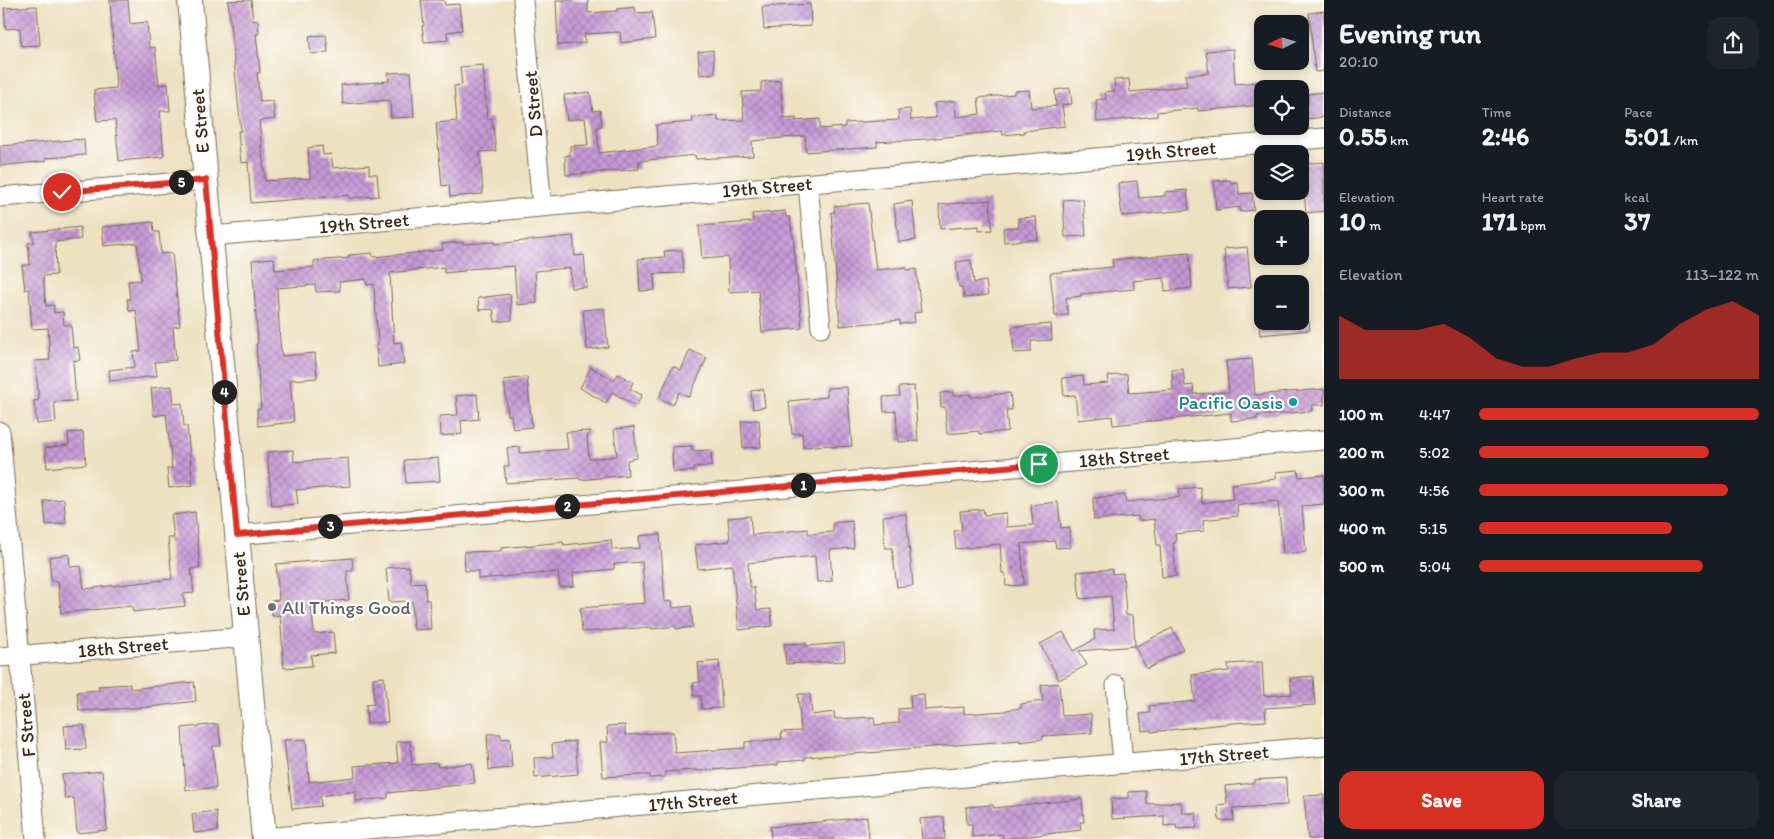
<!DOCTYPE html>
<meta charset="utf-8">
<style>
:root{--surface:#171b24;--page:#20242c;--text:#f1f3f6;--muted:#9ea1a6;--accent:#d93025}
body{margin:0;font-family:Itim,sans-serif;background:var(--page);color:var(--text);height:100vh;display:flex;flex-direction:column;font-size:19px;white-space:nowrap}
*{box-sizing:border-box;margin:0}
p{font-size:16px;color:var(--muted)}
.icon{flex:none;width:28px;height:28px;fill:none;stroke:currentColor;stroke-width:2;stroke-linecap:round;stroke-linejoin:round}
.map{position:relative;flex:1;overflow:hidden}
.sheet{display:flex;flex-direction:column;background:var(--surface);width:450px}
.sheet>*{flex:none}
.needle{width:32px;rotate:265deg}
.controls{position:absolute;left:1254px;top:15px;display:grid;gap:10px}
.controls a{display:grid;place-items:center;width:55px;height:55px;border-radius:10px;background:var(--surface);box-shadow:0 2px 8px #0003;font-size:25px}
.pin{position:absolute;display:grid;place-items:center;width:42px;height:42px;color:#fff;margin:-21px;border:2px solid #fff;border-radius:50%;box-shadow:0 1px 5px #0007}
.km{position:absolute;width:25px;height:25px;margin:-12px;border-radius:50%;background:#222;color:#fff;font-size:14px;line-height:25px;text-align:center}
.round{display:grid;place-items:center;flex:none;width:52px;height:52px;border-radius:15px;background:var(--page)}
.head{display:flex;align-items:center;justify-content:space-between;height:85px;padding:0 15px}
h1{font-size:28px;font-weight:700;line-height:38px}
.stats{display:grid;grid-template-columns:repeat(3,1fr);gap:8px;height:85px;padding:5px 15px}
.stats div{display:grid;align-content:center}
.stats b{font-size:25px;font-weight:700}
.stats small{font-size:14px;font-weight:400}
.stats p{font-size:14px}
.chart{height:140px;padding:10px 15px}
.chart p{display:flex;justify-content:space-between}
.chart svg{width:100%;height:90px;margin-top:5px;fill:var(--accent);opacity:.7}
.button{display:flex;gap:10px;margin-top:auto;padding:10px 15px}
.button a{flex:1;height:58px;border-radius:15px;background:var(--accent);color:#fff;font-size:20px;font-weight:700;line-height:58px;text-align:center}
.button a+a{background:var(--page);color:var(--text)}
ul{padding:0 15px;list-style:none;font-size:16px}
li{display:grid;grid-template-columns:80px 60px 1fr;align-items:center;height:38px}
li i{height:12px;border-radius:6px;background:var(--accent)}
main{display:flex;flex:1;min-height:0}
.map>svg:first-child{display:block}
</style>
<main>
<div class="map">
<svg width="1324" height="839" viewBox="0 0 1324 839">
<defs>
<pattern id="building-cross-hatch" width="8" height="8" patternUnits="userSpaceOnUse" patternTransform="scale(1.25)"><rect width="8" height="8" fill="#c699d7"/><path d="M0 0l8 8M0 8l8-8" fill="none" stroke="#a27dae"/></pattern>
</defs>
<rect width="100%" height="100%" fill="#fdfcf7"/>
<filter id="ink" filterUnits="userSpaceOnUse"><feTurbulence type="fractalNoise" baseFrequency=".02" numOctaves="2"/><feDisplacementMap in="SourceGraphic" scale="10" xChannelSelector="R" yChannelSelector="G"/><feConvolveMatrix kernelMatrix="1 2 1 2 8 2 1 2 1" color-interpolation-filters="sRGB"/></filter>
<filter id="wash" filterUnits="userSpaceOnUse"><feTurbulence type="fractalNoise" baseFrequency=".0096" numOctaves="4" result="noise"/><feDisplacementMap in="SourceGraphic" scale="20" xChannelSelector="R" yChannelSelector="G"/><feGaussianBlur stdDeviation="1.12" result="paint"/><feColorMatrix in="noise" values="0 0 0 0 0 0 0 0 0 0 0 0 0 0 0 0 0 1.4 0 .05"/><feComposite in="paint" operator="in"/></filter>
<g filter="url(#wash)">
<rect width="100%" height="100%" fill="#ede1c1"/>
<g id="blocks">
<path fill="url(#building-cross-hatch)" d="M110,0H128L130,24L147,22L149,48L155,47L159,85L168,84L170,111H160L164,157L119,161L115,120L97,121L94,90L116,88Z
M251,0L253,21L258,20L259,34H256L260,73H257L260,102L273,101L275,119L259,121L265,181L310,178L308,148L322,146L323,155L331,154L333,168L369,165V174H377L379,196L349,198V195L251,203L248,162L241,163L238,131H241L228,1Z
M421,0H444L445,5L459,4L462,30L447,32L448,40L424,42L422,26H424Z
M556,0H588V13L617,11V9L635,7L636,13L652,12L655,39L621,43L620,32L584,34L585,43L558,45Z
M810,4L811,26L764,29L762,7Z
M37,6L40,45L21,46L20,28L6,29L4,8Z
M1324,11V71L1315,72L1309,13Z
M326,35L328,52L311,54L309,36Z
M1233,49L1235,84L1258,82L1259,94L1262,93V105L1198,111V108L1157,112V116L1097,122L1096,100L1106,99L1105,92L1115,91L1114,80L1129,79L1130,92L1187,86L1185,75L1209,73L1206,51Z
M713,50L715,73L700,75L698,52Z
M483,65L487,119L492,118L496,151L480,152L483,194L450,197L449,185L442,186L436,123L457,121L454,86L462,85L460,67Z
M411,72L414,117L391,118L390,100L343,104L341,85L389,81L388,73Z
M780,80L784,119L796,118V121L820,119V129L845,127V123L899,120L898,110L910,109L911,120L936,118L934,103L955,101L956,117L980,114L978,98L1014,94V91L1029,90L1031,108L1056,106L1055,90L1070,88L1072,104L1062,105L1065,126L1023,131L1024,133L1003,135L1002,131L927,139L877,142V147L806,152L805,136L793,137L752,141L753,156L696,159L695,155L639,161V169L566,175L565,156L570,155V146L588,145L585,118L567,120L564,95L590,92L593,111L600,110L602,126L597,127L599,153L658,146L656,125L693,122L692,118L718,116V121L744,120L742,92L761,91V82Z
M1324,92V117L1307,119L1306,105H1308V94Z
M84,139L85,155L46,158V161L0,166V146Z
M1324,162V211L1306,213L1301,164Z
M1230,180L1231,183L1238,182L1239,194L1252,193L1254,210L1240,212V207L1216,210L1214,181Z
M1137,181L1139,198L1165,196V192L1187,190L1189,210L1122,216L1118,183Z
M1083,199L1086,236L1065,237L1063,200Z
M990,200L992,230L979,231V226L940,229L939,205Z
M912,201L916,240L899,242L894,204Z
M868,203L876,270L906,267V270L916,269L921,312L914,313L915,322L900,324V320L840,326L831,212H835L834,206Z
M785,211L786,217H790L792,235H793L802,328L762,332L758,290L729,292L728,257L702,259L699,226L753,222L752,214Z
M1036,217L1038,239L1004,242L1003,228L1019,227L1018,218Z
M153,222L154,232H159L161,254L172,253L180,326L173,327L176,360L155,362L157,376L110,381L109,370L135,367L133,352L141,351L136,310L129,311L127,299H130L128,281L141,280L137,243L104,246L102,227Z
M80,227L81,239L55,242L56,275L43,276L46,306L54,305V313L63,312L64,325H71L73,348L78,347L80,360L73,361L76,401L54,402L56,422L37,424L34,401L39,400L35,361L50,360L48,328L32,329L29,289L25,290L22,265H30L28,243L34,242L32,232Z
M573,236L575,256L584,255L587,287L571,288L570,268L535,271L537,303L517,305L514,266L465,269V271L444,273V267L390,273L394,343L401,342L404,364L378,367L376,345H378L374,284L367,285L366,279L339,282L340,291L316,292L315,285L277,288L280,342L282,356L315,353L317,378L290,380L294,422L258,426L257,409H261L256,344H258L252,260L274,258L275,270L314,267V261L349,258V255L372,253L373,257L443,250L442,244L463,242V244L495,242V244Z
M1247,247L1251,287L1228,289L1224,249Z
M682,250L684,273L654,274L655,290L640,291L638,259L665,257L664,251Z
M1189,253L1192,288L1165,291L1164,278L1133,281L1134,289L1081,294V296L1066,298L1068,315L1055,316L1050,273L1113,267L1112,260Z
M971,260L974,283L986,281L988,295L964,298L962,287H959L956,262Z
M510,294L512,320L495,322L493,309L479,310L478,298Z
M604,308L608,347L587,350L583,310Z
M1259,321H1309L1310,330L1260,335Z
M1051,324L1052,340L1031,341V352L1014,353L1012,327Z
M690,350L707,358L689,397L679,392L673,405L659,398L673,366L681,370Z
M1252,359L1255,395L1324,389V405H1312V411L1257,416V419L1231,421V413L1113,425L1112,416L1078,420L1075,395L1064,396L1062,378L1083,376L1084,385L1109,383L1108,376L1127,374L1129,393L1173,390L1172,370L1183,369L1185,386L1193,385L1194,394L1229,392L1226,361Z
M591,367L614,380L618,374L633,382L630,389L642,395L636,406L612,392L606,403L580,388Z
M527,377L532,427L513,429L511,415H508L504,380Z
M172,386L174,404L182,403L184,426H187L193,485L169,488L167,468H172L166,414L154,416L151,388Z
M914,386L918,441L898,442L896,411L884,412L883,397L900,396L899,387Z
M847,387L852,446L831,447L830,445L803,447L802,433L792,434L789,401L827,397V388Z
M763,389L765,407L753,409L751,391Z
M953,392V396L970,394L971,397L1010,393L1012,410H1006L1008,431L979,434V431L947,434L945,407H941L940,393Z
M477,394L479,419L461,421L462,434L441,436L440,416L458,415L456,396Z
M759,420L761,447L743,448L741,421Z
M634,427L637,458L627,460L628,475L580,480V478L506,483L504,466H509L507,448L520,447V453L568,449L566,432L591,431L587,437L589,459L617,456L614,429Z
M83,432L86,464L47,468L45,448L69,445L68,433Z
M692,446V451L711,450L712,466L694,467V471L673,472L672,447Z
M293,450L294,462L348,458L350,486L296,490L298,504L272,506L267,452Z
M438,458L440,481L406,483L404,460Z
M1298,470L1299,477L1324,475V504L1302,506L1306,552L1283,554L1278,501L1237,505L1238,516L1203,520L1204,531L1175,534L1176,543H1173L1176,576L1162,577L1160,545H1157L1154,519L1139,521L1138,516L1094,520L1093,498L1125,495L1126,502L1180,497L1179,489L1200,487L1202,503L1233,499L1231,484L1276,479V472Z
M64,499L66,523L46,525L44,501Z
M1058,502L1061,528L1069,527L1071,547L1056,548L1055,541L1021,544L1024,585L1006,586L1005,573H1002L1000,544L956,549L954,531L962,530L960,511L983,509L984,515L1006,513L1007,527L1033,525L1031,505Z
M195,512L200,568L191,569L194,593L183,594L185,606L133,612L132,606L61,613L58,581H51L49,557L69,554L70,567L81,566L84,589L172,579L168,538H174L171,515Z
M906,514L913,585L897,587L892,548H885L883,516Z
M750,516L752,535L808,529V534L833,532V523L852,521L854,548L830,550L832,581L817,582L815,556L748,563L750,587H754L757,610L771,609L772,626L739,630L732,565L698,569L695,545L730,541L728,518Z
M660,534L665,602L672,601L673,608L691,606L693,627L676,629V626L652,629V627L582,632L580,608L645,603L642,562L614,564V569L573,573L574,586L560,587L558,572L478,579V571H465L464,552L501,551V548L523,546L563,542L564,545L611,540L612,550L640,548L639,536Z
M352,558L353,571H347L349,600L311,603L314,634L333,632L335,653L311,655L312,666L284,668L280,615L272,616L271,601L279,600L276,564Z
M409,566L411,583L425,582L426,600H429L431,629L414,630L412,601L389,602L386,568Z
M1112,569V574L1123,573L1126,615H1133L1135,646L1079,651L1087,665L1059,680L1040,644L1063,632L1074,651L1095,639L1094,630L1114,629L1111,596L1080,599L1077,572Z
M1172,628L1183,649L1147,669L1135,647Z
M806,643V646L844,643L845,661L786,664L784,644Z
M719,661L722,708L702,709L701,696H694L693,683L700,682L698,663Z
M1262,662L1264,696L1292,694L1290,678L1313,676L1315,705L1265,708L1266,721L1233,723L1151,732V730L1142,731L1140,714L1150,713L1149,706L1195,701L1192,675L1229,671L1228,664Z
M384,677L388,722L367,723L366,705L374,704L373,678Z
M194,682L196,701L150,707L79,711L77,692L99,690L98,686L130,684V689Z
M1059,683L1062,716L1091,714L1092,733L1043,736V739L1020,742V740L881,751V752L805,757V760L778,762V765L697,771V770L665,772V777L650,778V775H639L603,777L600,742H608L607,726L625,725V735L673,732L675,753L745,748V742L782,739L781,732L801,731L798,694H810L812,715L834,712L835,719L874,717L875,725L899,723L898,709L911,708L910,695L924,694L925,710L964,707V714L1006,711V710L1021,708V704L1043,701L1041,685Z
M218,724L221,746H213L216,788L186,790L182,728Z
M84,725L86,749L66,750L64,726Z
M487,734H501V739L510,738L512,768L489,770Z
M306,739L309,782L355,777L354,766L398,763L396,742L410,741L412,765L437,763L438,767L472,763L475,783L388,793V798L356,801V791L320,796L321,806L292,809L284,740Z
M575,741L578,774L535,778L534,758L553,757L552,744Z
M102,771L107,830L77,833L74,798L65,799L62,775Z
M1286,778L1287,805L1233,808L1234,820L1219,821L1218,805L1227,804L1225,786L1254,783V780Z
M1146,791L1147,804L1181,802L1182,813H1196L1197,828L1177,829L1176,825L1164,826V816L1112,819L1111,799L1129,798V792Z
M1324,795V839H1308L1304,796Z
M1082,799L1084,822H1080L1081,830L1003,839L1002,834L972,837V824H967L966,807L993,805L994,808Z
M216,811L218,831L194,833L192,814Z
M867,817L869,839H771L770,827Z
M944,817L945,839H922L920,819Z"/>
</g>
</g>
<g filter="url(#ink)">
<use href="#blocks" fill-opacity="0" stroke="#796a57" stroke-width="1"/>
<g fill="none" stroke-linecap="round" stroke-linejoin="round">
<g stroke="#796a57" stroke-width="21">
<path id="minor" d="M523,0L542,207
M808,184L821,328
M0,197L206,180
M211,236L1324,138
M0,432L36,839
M237,535L1324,440
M0,657L246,637
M1116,685L1123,763
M264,838L1324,746"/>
</g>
<g stroke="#796a57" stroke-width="26">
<path id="tertiary" d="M190,0L264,839"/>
</g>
<use href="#minor" stroke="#fff" stroke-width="19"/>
<use href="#tertiary" stroke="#fff" stroke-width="24"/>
</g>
</g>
<g fill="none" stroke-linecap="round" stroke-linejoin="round" filter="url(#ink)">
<g stroke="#fff" stroke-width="10">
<path id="route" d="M62,192L206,180L237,535L1039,464"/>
</g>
<use href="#route" stroke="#d93025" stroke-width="6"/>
</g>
<circle fill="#0f9aa8" stroke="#fdfcf7" stroke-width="2" cx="1293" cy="402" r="5"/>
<circle fill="#6b7280" stroke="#fdfcf7" stroke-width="2" cx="272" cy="607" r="5"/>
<g text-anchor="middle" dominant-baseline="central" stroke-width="4.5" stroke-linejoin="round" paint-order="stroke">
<g font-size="19" fill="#3b2a1e" stroke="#fdfcf7">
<text transform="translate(533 104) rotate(-95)">D Street</text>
<text transform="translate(200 121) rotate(-95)">E Street</text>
<text transform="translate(1171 151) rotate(-5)">19th Street</text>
<text transform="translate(767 187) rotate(-5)">19th Street</text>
<text transform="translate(364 223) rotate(-5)">19th Street</text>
<text transform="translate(1124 457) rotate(-5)">18th Street</text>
<text transform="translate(241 584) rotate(-95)">E Street</text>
<text transform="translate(123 647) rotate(-5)">18th Street</text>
<text transform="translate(26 725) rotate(-95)">F Street</text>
<text transform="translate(1224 755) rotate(-5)">17th Street</text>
<text transform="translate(693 801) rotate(-5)">17th Street</text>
</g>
<g font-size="19" fill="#0d838f" stroke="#fdfcf7" text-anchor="end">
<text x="1283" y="402">Pacific Oasis</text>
</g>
<g font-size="19" fill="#5b616d" stroke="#fdfcf7" text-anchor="start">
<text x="282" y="607">All Things Good</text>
</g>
</g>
</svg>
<div class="controls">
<a><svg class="needle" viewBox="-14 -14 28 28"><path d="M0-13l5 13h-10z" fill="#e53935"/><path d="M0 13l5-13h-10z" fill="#9ea1a6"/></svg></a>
<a><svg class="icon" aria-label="locate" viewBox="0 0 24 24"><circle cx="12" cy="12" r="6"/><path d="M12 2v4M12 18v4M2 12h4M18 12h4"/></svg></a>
<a><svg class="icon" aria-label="layers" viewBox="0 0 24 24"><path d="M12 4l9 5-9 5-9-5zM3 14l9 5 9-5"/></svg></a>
<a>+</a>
<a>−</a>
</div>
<div class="pin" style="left:1039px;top:464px;background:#1e9e55"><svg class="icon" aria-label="arrive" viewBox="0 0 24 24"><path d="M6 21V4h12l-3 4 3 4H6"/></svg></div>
<div class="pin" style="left:62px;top:192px;background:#d93025"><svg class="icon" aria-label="check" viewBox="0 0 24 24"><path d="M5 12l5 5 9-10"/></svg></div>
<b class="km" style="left:803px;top:485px">1</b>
<b class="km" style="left:567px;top:506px">2</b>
<b class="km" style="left:330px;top:526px">3</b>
<b class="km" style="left:224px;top:392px">4</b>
<b class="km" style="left:181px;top:182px">5</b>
</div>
<section class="sheet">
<div class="head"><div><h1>Evening run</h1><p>20:10</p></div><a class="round"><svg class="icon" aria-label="share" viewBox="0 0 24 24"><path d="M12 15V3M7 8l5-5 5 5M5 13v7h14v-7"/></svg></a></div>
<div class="stats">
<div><p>Distance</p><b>0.55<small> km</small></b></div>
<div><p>Time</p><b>2:46</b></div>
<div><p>Pace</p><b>5:01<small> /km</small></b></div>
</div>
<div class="stats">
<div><p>Elevation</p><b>10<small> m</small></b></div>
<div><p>Heart rate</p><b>171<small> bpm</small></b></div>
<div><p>kcal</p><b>37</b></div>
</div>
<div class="chart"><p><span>Elevation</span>113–122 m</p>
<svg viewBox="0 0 160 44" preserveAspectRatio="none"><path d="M0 44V13L10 20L20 20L30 20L40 17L50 24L60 34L70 38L80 38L90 34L100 31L110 31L120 27L130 17L140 10L150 6L160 13V44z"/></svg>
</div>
<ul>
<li><b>100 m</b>4:47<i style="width:100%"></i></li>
<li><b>200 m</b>5:02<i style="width:82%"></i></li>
<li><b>300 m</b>4:56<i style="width:89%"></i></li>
<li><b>400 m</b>5:15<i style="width:69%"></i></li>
<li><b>500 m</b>5:04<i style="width:80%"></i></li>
</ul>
<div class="button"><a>Save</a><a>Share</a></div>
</section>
</main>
